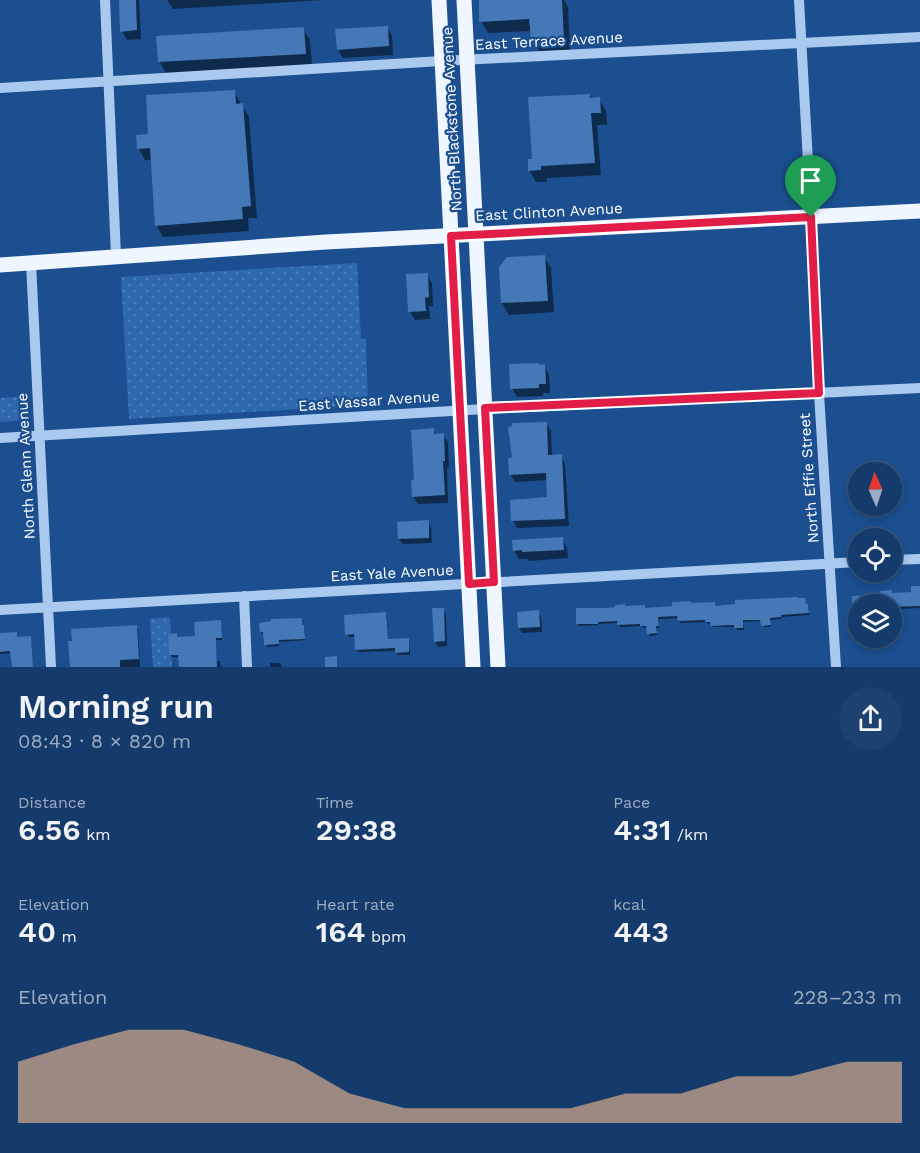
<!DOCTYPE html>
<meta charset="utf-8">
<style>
:root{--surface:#143b6b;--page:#1d4271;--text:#f1f3f6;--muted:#9dadc1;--line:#33557e;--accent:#d6ab8b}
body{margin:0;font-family:"Work Sans",sans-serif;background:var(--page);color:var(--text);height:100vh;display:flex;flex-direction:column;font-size:22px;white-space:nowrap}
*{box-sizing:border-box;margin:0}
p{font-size:20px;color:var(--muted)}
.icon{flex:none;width:33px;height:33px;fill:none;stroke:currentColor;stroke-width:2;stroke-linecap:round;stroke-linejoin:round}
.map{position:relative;height:667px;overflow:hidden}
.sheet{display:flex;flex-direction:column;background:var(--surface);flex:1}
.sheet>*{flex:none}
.needle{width:39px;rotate:357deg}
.fabs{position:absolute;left:848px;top:462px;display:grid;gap:12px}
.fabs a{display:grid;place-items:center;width:54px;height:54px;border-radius:50%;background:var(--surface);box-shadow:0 3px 9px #0003,0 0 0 2px var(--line);font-size:30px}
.pin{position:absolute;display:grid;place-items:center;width:51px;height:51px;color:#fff;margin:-62px -26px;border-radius:50% 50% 50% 0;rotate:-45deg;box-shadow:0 0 6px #0007}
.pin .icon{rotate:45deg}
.round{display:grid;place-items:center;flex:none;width:63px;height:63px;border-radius:32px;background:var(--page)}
.headline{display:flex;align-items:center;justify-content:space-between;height:102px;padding:0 18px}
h1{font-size:33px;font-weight:600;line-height:45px}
.metrics{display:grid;grid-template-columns:repeat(3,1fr);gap:9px;height:102px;padding:6px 18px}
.metrics div{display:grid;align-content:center}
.metrics b{font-size:30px;font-weight:600}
.metrics small{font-size:16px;font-weight:400}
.metrics p{font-size:16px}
.chart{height:168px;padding:12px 18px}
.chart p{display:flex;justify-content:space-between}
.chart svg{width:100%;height:108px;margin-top:6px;fill:var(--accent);opacity:.7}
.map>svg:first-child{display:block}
</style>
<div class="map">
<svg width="920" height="667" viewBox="0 0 920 667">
<defs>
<pattern id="grass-dots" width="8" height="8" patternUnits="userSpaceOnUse" patternTransform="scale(1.5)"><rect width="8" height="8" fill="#2e69ad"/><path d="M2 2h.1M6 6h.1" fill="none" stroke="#4d80b9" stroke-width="1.8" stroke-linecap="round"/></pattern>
</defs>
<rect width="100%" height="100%" fill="#1b4f8f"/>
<path fill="url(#grass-dots)" d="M357,263L361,339H366L368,405L129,419L121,277Z
M25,396L26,420L0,422V398Z
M170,617L172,667H153L150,619Z"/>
<path fill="#0007" d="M120,0H139L141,39L127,40L122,31Z
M167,0H323L173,9Z
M480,0H564L568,7L570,50L539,51L532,40V31L488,33L481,21Z
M387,27L392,36L393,55L343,58L338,50Z
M303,29L310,40L312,65L166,74L160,62L158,38Z
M234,92L249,117L257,218H248L249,231L163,237L156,225L152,160H145L139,149L150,136Z
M590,95L592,99H599L606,111L607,125H597L601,175L547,178V182H536L529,170Z
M544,257L551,268L554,312L509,315L502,303Z
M427,275L432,283L433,306H429L430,319L415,320L410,312Z
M539,366H544L549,375L550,393H543V396L517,397L512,388Z
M546,423L551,431L552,456H561L565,464L569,526L517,528L513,520L548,499L547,480L515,482L510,474L513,459Z
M433,430L436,435H443L448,442L449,468H447L448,503L418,504L413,497L416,481Z
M428,522L431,527L432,543L403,544L399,539Z
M562,539L567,548L568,558L529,561L527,559H519L514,550Z
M920,587V608L899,609V613H891L892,624L891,604H858V617H856L854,615V597L913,594Z
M804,600L806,606H808L809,608V615L781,617V619L771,620V627H763L762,621L743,622L744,630H737L736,627H713L712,623L708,624L706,622L680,623L679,618L659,619V628H657V635L650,636L648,628H643L642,626L620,627L618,623L598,624V625L579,626L578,624L625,607L644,606L646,609L714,603L715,607Z
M443,609L446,615L447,646L438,647L435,641Z
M538,612L541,617L542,632L522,633L519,628Z
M386,614L387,617L388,640L408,639L409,642L410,655H398L396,651L358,652L356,650L355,637H349L347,634Z
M302,622V626L305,629V640L279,642V646L267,647L265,634H263L261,632Z
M221,624L222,640H216L217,661H220L221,667H181L180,657H172L170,655L176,635L178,638L197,637Z
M136,627L138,629L140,667H71Z
M16,633L18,638L30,637L31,640L33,667H13L12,653L0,654V634Z
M270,663H280L282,667H284H270Z"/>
<path fill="#4478b7" d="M119,0H136L137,30L120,32Z
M479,0H562L564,39L531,40L529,19L479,22Z
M388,26L389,46L337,50L335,29Z
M304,27L306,54L158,62L156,36Z
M235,90L236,104L243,103L251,206L242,207L243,219L155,226L150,148L137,149L136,135L148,134L146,95Z
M590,94V98L600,97L601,113H591L595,163L541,166V170L528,171V159H532L528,97Z
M545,255L548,301L501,303L499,267L507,257Z
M428,273L429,297L425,298L426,311L408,312L406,274Z
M539,363V365L545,364L546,384H539V388L510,389L509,364Z
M547,422L548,455L562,454L565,519L511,521L510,500L547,497L546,473L509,475L508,458H512L508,427L512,426V423Z
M434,428V434L444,433L445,461H443L445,495L412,497L411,480H414L411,430Z
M429,520V538L398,539L397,522Z
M563,537L564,550L522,552V550L513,551L512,540Z
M911,586H920V606L891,607V604H852V596L880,595V591L892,590V593L911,592Z
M798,597V598H805L806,604H808L809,613L781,615V617L770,618L771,625L761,626L760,620H743V628H734V625L711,626L710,622H705V620L678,621L677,616L658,617L659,626H656L657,633L647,634L646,626H640V624L617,625V621L598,622V624H576V608H608L615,607V605L625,604V606L645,605V608L672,606V602L691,601V603L715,602V606L735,604V600Z
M432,608H444L445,641L434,642Z
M539,610L540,627L518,628L517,612Z
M386,612L388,639L409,638V652L395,653V648L355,650L354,634L345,635L344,615Z
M302,618V625H304L305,639L279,640V644L264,645L263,632H260L259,623L271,621V619Z
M221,620L222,638H216L217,667H179L178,655H169L168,634L177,633V637L195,636L194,622Z
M137,625L139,659L120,660V667H70L68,641H72L71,629Z
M17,632V637L31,636L33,667H12L10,651L0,652V633Z
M337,656V667H325V657Z"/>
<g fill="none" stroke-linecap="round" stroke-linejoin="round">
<path stroke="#a9c9ee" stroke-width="10" d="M105,0L116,256
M799,0L810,198L819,393L836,667
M0,88L441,61L920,37
M31,263L51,667
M0,438L485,409L920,388
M891,560L920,559
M244,596L247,667
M0,610L858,562"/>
<path stroke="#f0f6ff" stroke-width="15" d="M439,0L473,667
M464,0L498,667
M0,265L326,242L920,211"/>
</g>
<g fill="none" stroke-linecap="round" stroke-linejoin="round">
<g stroke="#fff" stroke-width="12">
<path id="route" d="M811,217L819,393L485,408L494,582L469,584L451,236Z"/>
</g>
<use href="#route" stroke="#e11d48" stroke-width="8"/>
</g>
<g text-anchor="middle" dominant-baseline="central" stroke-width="4.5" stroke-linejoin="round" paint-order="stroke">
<g font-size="15" fill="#fff" stroke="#1b4f8f">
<text transform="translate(549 41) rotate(-3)">East Terrace Avenue</text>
<text transform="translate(452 119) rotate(-93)">North Blackstone Avenue</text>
<text transform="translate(549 212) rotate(-3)">East Clinton Avenue</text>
<text transform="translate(369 401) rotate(-4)">East Vassar Avenue</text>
<text transform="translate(26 466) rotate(-93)">North Glenn Avenue</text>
<text transform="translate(809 478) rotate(-94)">North Effie Street</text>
<text transform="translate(392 573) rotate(-3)">East Yale Avenue</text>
</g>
</g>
</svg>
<div class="fabs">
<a><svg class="needle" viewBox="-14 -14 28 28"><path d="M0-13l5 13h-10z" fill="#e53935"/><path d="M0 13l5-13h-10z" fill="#9dadc1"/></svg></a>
<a><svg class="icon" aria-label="locate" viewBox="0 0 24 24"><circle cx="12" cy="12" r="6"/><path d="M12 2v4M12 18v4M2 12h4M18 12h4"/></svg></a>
<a><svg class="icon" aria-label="layers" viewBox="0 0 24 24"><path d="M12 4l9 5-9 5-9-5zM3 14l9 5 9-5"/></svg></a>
</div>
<div class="pin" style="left:811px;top:217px;background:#1e9e55"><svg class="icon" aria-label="arrive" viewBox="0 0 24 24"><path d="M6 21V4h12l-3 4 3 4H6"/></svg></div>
</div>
<section class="sheet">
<div class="headline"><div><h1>Morning run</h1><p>08:43 · 8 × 820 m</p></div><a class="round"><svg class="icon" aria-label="share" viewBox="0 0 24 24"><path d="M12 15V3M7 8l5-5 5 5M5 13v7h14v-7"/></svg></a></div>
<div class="metrics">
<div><p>Distance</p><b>6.56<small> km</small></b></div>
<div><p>Time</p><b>29:38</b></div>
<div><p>Pace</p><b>4:31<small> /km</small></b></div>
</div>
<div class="metrics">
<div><p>Elevation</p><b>40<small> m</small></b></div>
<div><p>Heart rate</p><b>164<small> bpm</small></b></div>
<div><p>kcal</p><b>443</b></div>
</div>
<div class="chart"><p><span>Elevation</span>228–233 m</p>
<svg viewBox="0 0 160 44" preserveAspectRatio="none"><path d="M0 44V19L10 12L20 6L30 6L40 12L50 19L60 32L70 38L80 38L90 38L100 38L110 32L120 32L130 25L140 25L150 19L160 19V44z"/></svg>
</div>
</section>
